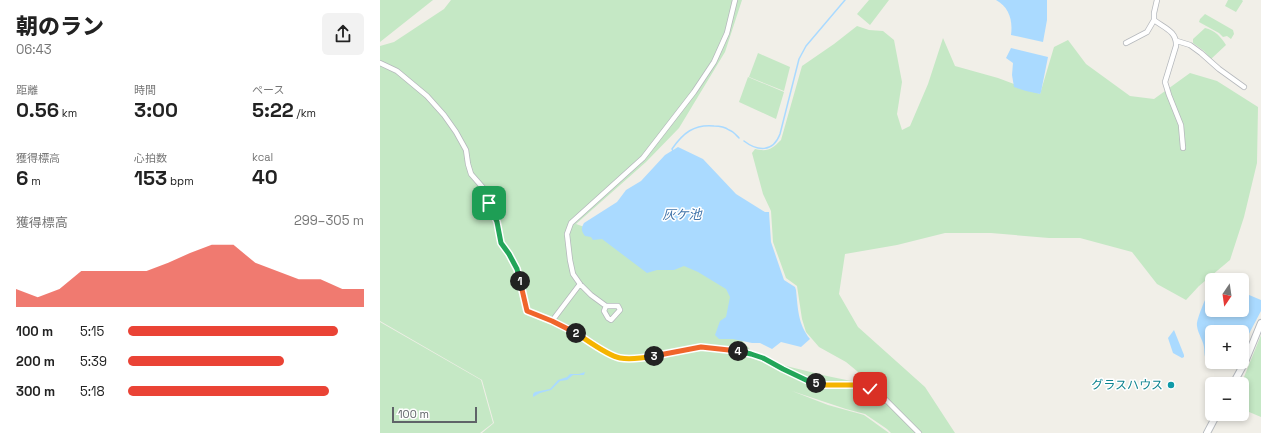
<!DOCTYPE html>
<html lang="ja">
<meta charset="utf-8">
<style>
:root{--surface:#fff;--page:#f2f2f2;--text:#222;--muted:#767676;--accent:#ea4335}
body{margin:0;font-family:"Space Grotesk","Noto Sans JP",sans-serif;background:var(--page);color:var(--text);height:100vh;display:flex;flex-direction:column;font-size:15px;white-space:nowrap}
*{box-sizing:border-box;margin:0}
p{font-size:13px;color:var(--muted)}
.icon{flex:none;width:22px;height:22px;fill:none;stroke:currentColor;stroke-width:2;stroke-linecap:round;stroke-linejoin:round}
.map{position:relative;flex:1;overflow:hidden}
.sheet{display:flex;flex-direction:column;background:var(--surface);width:380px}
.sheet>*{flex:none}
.needle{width:26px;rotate:193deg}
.tools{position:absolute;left:825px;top:273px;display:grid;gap:8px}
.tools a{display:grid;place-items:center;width:44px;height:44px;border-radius:6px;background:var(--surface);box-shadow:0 2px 6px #0003;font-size:20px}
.scale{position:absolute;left:12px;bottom:10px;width:85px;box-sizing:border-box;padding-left:4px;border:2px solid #5f6368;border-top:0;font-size:11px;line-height:14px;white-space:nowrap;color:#5f6368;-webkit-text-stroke:3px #fff;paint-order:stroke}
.pin{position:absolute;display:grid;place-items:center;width:34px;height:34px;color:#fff;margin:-17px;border-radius:8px;box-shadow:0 2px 6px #0006}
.km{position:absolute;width:20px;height:20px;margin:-10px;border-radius:50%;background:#222;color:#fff;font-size:11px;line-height:20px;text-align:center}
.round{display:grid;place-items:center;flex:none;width:42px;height:42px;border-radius:6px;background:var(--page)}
.headline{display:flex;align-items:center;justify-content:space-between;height:68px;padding:0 16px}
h1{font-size:22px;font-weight:800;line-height:30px}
.figures{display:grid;grid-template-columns:repeat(3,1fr);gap:6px;height:68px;padding:4px 16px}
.figures div{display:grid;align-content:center}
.figures b{font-size:20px;font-weight:800}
.figures small{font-size:11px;font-weight:400}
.figures p{font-size:11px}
.chart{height:112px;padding:8px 16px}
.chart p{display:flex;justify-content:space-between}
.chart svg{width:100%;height:72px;margin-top:4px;fill:var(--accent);opacity:.7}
ul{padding:0 16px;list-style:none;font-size:13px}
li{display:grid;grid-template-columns:64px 48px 1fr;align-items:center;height:30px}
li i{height:10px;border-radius:5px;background:var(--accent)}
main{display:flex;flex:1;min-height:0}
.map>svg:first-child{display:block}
</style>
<main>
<section class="sheet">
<div class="headline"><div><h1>朝のラン</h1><p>06:43</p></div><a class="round"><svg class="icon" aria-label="share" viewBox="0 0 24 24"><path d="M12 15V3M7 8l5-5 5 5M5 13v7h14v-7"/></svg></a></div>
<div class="figures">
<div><p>距離</p><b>0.56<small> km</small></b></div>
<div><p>時間</p><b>3:00</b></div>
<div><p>ペース</p><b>5:22<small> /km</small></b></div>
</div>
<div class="figures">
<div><p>獲得標高</p><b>6<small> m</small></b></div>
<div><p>心拍数</p><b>153<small> bpm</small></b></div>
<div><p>kcal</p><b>40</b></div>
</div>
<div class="chart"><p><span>獲得標高</span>299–305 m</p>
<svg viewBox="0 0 160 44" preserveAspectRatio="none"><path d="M0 44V33L10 38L20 33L30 22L40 22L50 22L60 22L70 17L80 11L90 6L100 6L110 17L120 22L130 27L140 27L150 33L160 33V44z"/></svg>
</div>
<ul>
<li><b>100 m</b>5:15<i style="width:89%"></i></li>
<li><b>200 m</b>5:39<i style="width:66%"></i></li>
<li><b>300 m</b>5:18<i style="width:85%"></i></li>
</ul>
</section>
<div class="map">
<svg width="881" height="433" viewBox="0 0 881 433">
<rect width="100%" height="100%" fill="#f1efe8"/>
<path fill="#c5e8c5" d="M0,0H53L0,42Z
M71,0H362L345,52L299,128L266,162L196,224L303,262L351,288L350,327L376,356L402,365L447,376L476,382L489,381L466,362L439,347L426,332L422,319L417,286L406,278L393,242L391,211L383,194L372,153L375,149C388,152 392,149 401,140L422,66L454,44L477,26L489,30L503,31L514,40L522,82L517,114L522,130L530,126L548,84L563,38L575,66L618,78L660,94L674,47L688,40L706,64L750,96L774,99L810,73L837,81L878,107L877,163L864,217L850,260L819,286L806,300L777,284L752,252L700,238H669L611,233H565L517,245L465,254L459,294L478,327L545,387L575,433H511L507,429L485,414L466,409L412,391L448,405L484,415L509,433H102L114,423L102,380L0,321V46L14,42L64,9Z
M489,0H509L490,25L477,14Z
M848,0H862L863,1L856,12L845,6Z
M825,14L853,30L854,34L851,39L847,36L843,37L839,33L819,22L820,19Z
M825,28C835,30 841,37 846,45L831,59L824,51L813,43V39Z
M378,53L410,67L404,91L369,77Z
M368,77L404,92L396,119L359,102Z
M0,322L101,380L113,423L100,433H0Z
M881,335V417L862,409V407L864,377Z"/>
<path fill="#aadaff" d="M616,0H667V20L663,42L631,35C633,20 629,7 616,0Z
M631,48L668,57L661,92L660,94L646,91L634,87L632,75L633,63L626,58Z
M298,147L323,159L356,194L385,212H389L391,242L404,280L415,287L416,290C418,309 418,324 430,339L421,347L401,342L392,349L380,343H372L353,339H339L335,335L340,321L346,317L350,297L346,289L318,272L304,266L294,270H277L267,273L222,239L213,240L211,237L205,236C201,231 201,228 204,223L237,202L246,190L261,181L285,155Z
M832,285V310H862V292L881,300V311L862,347V332H832V362C823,359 825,355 824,347C823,340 818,334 817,326C816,319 828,293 832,285Z
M794,330L804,355V357L802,358L793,353L788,338Z
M205,372L204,375H193L187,380L180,381L171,390L160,393L153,397V394L155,392L170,389L178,380L187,377L190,374H199Z"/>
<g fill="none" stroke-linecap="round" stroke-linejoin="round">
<path stroke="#aadaff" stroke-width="1.5" d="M364,141C377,151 393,153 400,134L419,59L426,46L465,0
M293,151L292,149C303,133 314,124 334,126C339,126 345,127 349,130C353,131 356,135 359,138"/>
<g stroke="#b5b8bc" stroke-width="6">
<path id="street" d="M774,20C784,28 797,31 796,46L785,82L789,95L801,125L803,148
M797,41L810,45L821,53L839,69L864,87
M746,43L767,32L774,20V13L777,0
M0,63L17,71L47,96L64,115L76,132L86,150L88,164L91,174L105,190L114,214L121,243L129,254L137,269L147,311L172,321L200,284
M226,306L224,311L228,318L231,320L240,310L238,306H226L211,295L200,284L193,274L190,260L187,234L191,223L263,158L314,92L334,62L347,33L355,0
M172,321L191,329L227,352L239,358H266L321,347L358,351L371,354L383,358L403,369L426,380L445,385H474L490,389L501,395L539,433"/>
</g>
<g stroke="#b6babf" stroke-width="8">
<path id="secondary" d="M853,384L865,362L881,323
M827,433L837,414"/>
</g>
<use href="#street" stroke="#fff" stroke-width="4.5"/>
<use href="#secondary" stroke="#fff" stroke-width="6"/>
</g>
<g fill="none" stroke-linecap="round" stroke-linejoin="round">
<g stroke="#fff" stroke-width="8">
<path id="split-1" d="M109,203L117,222L121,243L129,254L137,269L140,281"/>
</g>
<g stroke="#fff" stroke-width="8">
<path id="split-2" d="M140,281L147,311L172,321L196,333"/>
</g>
<g stroke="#fff" stroke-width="8">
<path id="split-3" d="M196,333C207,340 228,356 240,358C251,360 263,358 274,356"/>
</g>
<g stroke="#fff" stroke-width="8">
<path id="split-4" d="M274,356L321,347L358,351"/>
</g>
<g stroke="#fff" stroke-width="8">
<path id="split-5" d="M358,351L371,354L383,358L403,369L426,380L436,383"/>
</g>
<g stroke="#fff" stroke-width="8">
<path id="split-6" d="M436,383L445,385H474L490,389"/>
</g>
<use href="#split-1" stroke="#22a559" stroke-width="5"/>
<use href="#split-2" stroke="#f0652b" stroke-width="5"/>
<use href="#split-3" stroke="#f5b400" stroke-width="5"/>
<use href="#split-4" stroke="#f0652b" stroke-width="5"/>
<use href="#split-5" stroke="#22a559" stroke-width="5"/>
<use href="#split-6" stroke="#f5b400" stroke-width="5"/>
</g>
<circle fill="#0f9aa8" stroke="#fff" stroke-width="1.5" cx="791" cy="385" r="4"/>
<g text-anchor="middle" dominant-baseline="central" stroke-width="3" stroke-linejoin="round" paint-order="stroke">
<g font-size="12" fill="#0d838f" stroke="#fff" text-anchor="end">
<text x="783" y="385">グラスハウス</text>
</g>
<g font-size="13" font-style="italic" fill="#4174aa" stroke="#fff">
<text x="302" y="214">灰ケ池</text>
</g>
</g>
</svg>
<div class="tools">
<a><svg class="needle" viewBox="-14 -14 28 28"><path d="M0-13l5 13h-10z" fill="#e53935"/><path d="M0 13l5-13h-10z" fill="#767676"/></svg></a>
<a>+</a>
<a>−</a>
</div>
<div class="scale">100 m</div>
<div class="pin" style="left:109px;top:203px;background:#1e9e55"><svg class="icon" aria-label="arrive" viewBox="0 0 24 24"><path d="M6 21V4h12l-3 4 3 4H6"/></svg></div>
<div class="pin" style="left:490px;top:389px;background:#d93025"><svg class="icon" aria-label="check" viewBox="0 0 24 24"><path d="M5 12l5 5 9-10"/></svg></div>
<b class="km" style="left:140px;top:281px">1</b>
<b class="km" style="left:196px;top:333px">2</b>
<b class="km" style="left:274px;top:356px">3</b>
<b class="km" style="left:358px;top:351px">4</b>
<b class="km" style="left:436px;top:383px">5</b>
</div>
</main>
